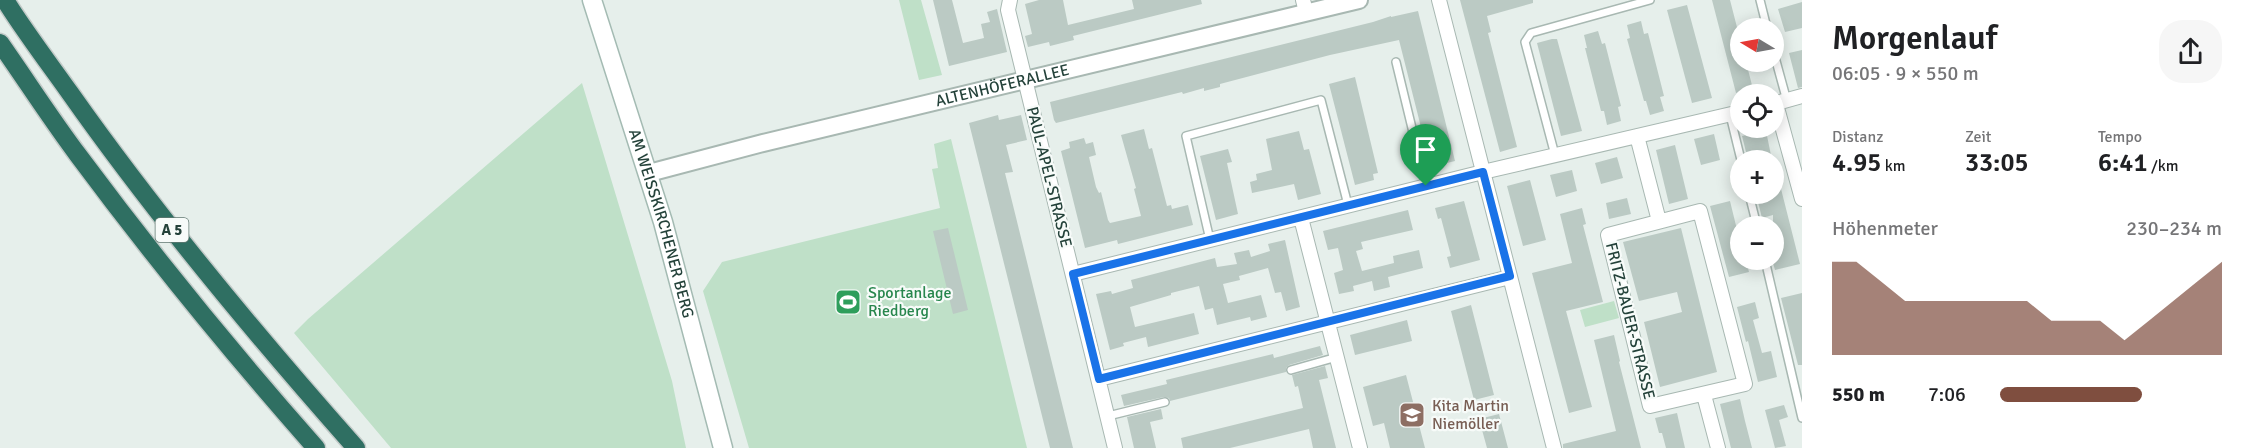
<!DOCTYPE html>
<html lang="de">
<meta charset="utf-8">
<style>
:root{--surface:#fff;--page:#f6f6f6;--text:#202124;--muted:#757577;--accent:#7f4e3f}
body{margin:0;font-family:Signika,sans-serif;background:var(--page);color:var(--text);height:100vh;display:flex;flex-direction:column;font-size:22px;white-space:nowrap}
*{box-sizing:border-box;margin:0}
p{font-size:20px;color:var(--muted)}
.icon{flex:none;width:33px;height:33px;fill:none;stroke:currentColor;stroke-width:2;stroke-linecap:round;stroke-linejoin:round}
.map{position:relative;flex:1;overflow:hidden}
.drawer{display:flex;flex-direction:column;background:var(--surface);width:450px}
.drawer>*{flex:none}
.needle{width:39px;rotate:280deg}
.tools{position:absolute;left:1730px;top:18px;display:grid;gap:12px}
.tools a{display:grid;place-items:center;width:54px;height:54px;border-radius:50%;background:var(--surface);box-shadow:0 3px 15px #0003;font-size:30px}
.pin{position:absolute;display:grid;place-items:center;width:51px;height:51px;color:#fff;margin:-62px -26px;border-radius:50% 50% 50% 0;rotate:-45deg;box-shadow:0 0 6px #0007}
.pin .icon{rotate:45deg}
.round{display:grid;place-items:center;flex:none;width:63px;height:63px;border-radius:24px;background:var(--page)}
.overview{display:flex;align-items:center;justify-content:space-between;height:102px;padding:0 30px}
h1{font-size:33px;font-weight:600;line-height:45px}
.stats{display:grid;grid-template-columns:repeat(3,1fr);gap:9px;height:102px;padding:6px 30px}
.stats div{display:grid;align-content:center}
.stats b{font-size:26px;font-weight:600}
.stats small{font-size:16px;font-weight:400}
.stats p{font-size:16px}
.chart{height:168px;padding:12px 30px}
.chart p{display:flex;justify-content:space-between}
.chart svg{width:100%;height:108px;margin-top:6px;fill:var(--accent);opacity:.7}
ul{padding:0 30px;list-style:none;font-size:20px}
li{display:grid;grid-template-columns:96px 72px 1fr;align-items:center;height:45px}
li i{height:15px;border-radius:8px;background:var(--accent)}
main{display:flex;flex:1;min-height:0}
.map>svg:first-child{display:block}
</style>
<main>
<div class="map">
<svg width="1802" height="448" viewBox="0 0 1802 448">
<rect width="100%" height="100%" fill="#e6efeb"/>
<path fill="#bfe0c8" d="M899,0H921L942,75L919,80Z
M582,83L672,381L686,448H391L294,333L308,319Z
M951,139L1027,448H749L703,291L722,262L940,208L932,169L938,168L934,144Z
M1614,301L1619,318L1585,327L1580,310Z"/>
<path fill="#bbcac4" d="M933,0H952L963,43L984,38L981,24L990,22L987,12L997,9L1007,52L949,66Z
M1039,0H1063L1068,25L1134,9L1132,0H1201L1202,4L1073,36L1074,40L1050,46L1049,42L1028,47L1025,36L1032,34L1025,4Z
M1460,0H1533V3L1487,16L1491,32L1488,33L1517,147L1500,152Z
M1712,0H1730L1740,39V62H1746L1753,89L1736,93Z
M1802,2V28L1785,32L1778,9Z
M1687,5L1712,98L1692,103L1667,10Z
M1418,11L1455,161L1431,167L1399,40L1330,55L1220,84V87L1204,91V88L1183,94L1182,92L1056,123L1054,120L1050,102L1373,22L1391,16V17Z
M1641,21L1644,34L1648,33L1664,96L1660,97L1664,111L1650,115L1646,101H1644L1627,39L1630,38L1627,25Z
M1598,31L1602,44L1605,43L1621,106L1618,107L1621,121L1607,125L1604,111H1601L1585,48H1587L1584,35Z
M1552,39H1557L1582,131L1561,136L1537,43Z
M1802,50V87L1798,88L1789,53Z
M1355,77L1378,173L1373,174L1374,180L1355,185L1329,84Z
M998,115L999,120L1021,115L1027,140L1006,145L1013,172L1005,173L1073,448H1050L969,123Z
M1144,129L1149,149L1152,148L1167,206L1171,205L1172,209L1188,205L1193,225L1118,244L1117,240L1085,248L1061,151L1070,148L1069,142L1084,138L1086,144L1093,142L1096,155L1089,157L1096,187L1099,193L1101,192L1108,220L1110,223L1141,216L1134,189L1136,188L1121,135Z
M1299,131L1304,150L1309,149L1321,194L1298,200L1294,184L1252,193L1250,182L1257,180L1256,174L1272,170L1266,139Z
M1766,131L1772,160H1748L1742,136Z
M1714,134L1720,160L1701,165L1694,139Z
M1675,145L1688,199L1669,204L1656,150Z
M1228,149L1232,162L1227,163L1238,214L1216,220L1200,156Z
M1617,157L1623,178L1601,184L1595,163Z
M1572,170L1577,191L1556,197L1550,175Z
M1773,173H1777L1800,264L1775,270L1773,263V215L1762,218L1756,194H1773Z
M1530,180L1546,240L1523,246L1507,186Z
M1627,198L1631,214L1609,219L1606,203Z
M1464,201L1480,260L1450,268L1447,257L1451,256L1441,218L1438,219L1435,208Z
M1730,201L1740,242V260H1746L1749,272L1729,277L1710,206Z
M1582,208L1586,224L1583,225L1603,302L1566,311L1592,407L1569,413L1532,273L1572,263L1560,214Z
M1408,210L1413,230L1361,242L1363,249L1356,251L1362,271L1394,263L1393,256L1419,250L1423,268L1388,277L1390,287L1374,291L1372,281L1353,286L1354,291L1339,294L1334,273L1343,270L1338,248L1328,250L1323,231Z
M948,228L968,310L953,314L933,231Z
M1681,228L1717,372L1660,387L1644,322L1682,312L1677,292L1639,301L1623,242Z
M1285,240L1300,307L1286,311L1281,292L1275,293L1268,268L1239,276L1240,280L1223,284L1228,303L1261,295L1267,317L1251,321L1250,317L1217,325L1213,308L1205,310L1199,286L1171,293V295L1130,307L1135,327L1194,313L1199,334L1148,347L1146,337L1123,343L1124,346L1110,350L1096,294L1111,291L1112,294L1133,288L1131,280L1215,258L1217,267L1237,264L1234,253L1249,250L1251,257L1270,251L1268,244Z
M1802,293V365H1798L1781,298Z
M1755,302L1759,318L1753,320L1762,353L1771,351L1777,377L1758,382L1748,341L1746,342L1737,307Z
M1471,305L1494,395L1474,400L1451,311Z
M1407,320L1412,341L1355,355L1350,335Z
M1614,335L1620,361L1619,362L1641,448H1563V444L1616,431L1594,340Z
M1320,346L1323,355L1289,365L1286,368V372L1170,401L1169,398L1164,397L1124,406L1121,395L1167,384L1166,380L1273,354L1274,358Z
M1325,366L1328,378L1319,380L1336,448H1313L1309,429L1230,448H1183L1181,438L1303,408L1298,386L1295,387L1292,375Z
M1406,375L1425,448H1390L1384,423L1373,426L1363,387Z
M1740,399L1745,421L1752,448H1731L1720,404Z
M1784,405L1788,417L1779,420L1786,446L1775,448L1765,410Z
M1161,409L1163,419L1150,422L1156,448H1134L1127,417Z
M1677,413L1685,448H1666L1662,433H1659L1655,418Z
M1499,414L1508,448H1487L1479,419Z"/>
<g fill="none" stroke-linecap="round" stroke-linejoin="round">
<g stroke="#a8b8b2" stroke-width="10">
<path id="service" d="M1760,0L1767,28
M1773,50L1787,101
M1396,62L1426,186
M1730,115L1741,160
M1555,155L1525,42L1531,33L1650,0
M1749,194L1757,226
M1210,240L1186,136L1321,100L1348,205
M1765,260L1802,418
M1291,370L1337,357
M1108,416L1165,402"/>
</g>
<g stroke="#a8b8b2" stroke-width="16">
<path id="minor" d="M1010,0L1008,10L1115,448
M1303,0L1306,12
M1439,0L1554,448
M1773,104L1802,96
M1776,104L1802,199
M1637,136L1659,221
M1700,211L1745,384L1650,406L1608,235Z
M1301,218L1360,448
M1073,274L1483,172L1740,112
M1099,379L1510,277
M1704,395L1718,448"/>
</g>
<g stroke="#a8b8b2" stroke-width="20">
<g id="tertiary">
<path id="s1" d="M649,173L763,143L1359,0"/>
</g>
</g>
<g stroke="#a4bbb3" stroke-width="21">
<g id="secondary">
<path id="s2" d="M592,0L663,222L723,448"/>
</g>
</g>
<g stroke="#c2cac8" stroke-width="21">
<path id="motorway" d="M5,0C25,32 48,62 70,93C158,218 255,334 356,448
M0,43C26,80 51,119 78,155C153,256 233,354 316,448"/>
</g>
<use href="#service" stroke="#fff" stroke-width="7"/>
<use href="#minor" stroke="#fff" stroke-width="14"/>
<use href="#tertiary" stroke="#fff" stroke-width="16"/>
<use href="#secondary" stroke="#fff" stroke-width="18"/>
<use href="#motorway" stroke="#2f6f62" stroke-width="18"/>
</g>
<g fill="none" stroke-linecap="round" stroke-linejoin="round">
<g stroke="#fff" stroke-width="12">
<path id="route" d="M1483,172L1510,276L1099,379L1073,274Z"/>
</g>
<use href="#route" stroke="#1a73e8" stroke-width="8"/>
</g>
<defs>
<g id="stadium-square" transform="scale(1.35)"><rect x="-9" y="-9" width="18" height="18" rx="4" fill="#2e9e5b" stroke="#f7fbf9"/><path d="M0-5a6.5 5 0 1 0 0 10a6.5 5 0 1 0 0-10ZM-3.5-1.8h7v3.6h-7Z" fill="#fff"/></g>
<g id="school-square" transform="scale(1.35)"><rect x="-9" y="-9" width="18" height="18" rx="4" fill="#8d6e63" stroke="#f7fbf9"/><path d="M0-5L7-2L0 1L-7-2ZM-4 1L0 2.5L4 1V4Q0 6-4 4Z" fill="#fff"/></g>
</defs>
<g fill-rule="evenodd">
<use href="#stadium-square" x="848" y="302"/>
<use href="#school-square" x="1412" y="415"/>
</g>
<g text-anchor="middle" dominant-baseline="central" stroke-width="4.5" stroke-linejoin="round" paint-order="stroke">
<rect fill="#f7fbf9" stroke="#637a73" stroke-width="1.5" x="155.5" y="218" width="33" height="24" rx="4.5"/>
<g font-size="15" font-weight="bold" fill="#24423a">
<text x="172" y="230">A 5</text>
</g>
<g font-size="16" fill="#24423a" stroke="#f7fbf9">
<text stroke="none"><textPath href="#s1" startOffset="364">ALTENHÖFERALLEE</textPath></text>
<text transform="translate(1049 177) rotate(76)">PAUL-APEL-STRASSE</text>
<text stroke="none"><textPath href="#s2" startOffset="234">AM WEISSKIRCHENER BERG</textPath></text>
<text transform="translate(1630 321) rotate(76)">FRITZ-BAUER-STRASSE</text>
</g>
<g font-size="16" fill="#27864d" stroke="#f7fbf9" text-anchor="start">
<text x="868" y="293">Sportanlage<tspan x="868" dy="18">Riedberg</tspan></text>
</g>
<g font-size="16" fill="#785e54" stroke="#f7fbf9" text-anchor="start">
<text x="1432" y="406">Kita Martin<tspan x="1432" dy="18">Niemöller</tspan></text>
</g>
</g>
</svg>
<div class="tools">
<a><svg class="needle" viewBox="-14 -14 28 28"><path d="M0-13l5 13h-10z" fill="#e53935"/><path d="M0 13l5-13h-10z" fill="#757577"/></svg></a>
<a><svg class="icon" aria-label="locate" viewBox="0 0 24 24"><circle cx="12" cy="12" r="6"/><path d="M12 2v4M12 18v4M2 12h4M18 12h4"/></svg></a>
<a>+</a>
<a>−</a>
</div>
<div class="pin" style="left:1426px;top:186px;background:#1e9e55"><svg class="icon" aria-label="arrive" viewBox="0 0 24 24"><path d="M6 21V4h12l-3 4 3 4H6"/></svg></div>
</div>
<section class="drawer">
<div class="overview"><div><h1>Morgenlauf</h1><p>06:05 · 9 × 550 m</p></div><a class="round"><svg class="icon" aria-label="share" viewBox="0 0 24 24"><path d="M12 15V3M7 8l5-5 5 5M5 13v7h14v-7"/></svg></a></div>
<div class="stats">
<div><p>Distanz</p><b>4.95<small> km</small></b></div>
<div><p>Zeit</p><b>33:05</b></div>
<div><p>Tempo</p><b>6:41<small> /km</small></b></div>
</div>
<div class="chart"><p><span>Höhenmeter</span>230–234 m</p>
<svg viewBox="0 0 160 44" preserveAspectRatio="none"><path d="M0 44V6L10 6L20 14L30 22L40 22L50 22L60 22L70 22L80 22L90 30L100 30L110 30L120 38L130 30L140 22L150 14L160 6V44z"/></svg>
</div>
<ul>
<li><b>550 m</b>7:06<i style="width:64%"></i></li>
</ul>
</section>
</main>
